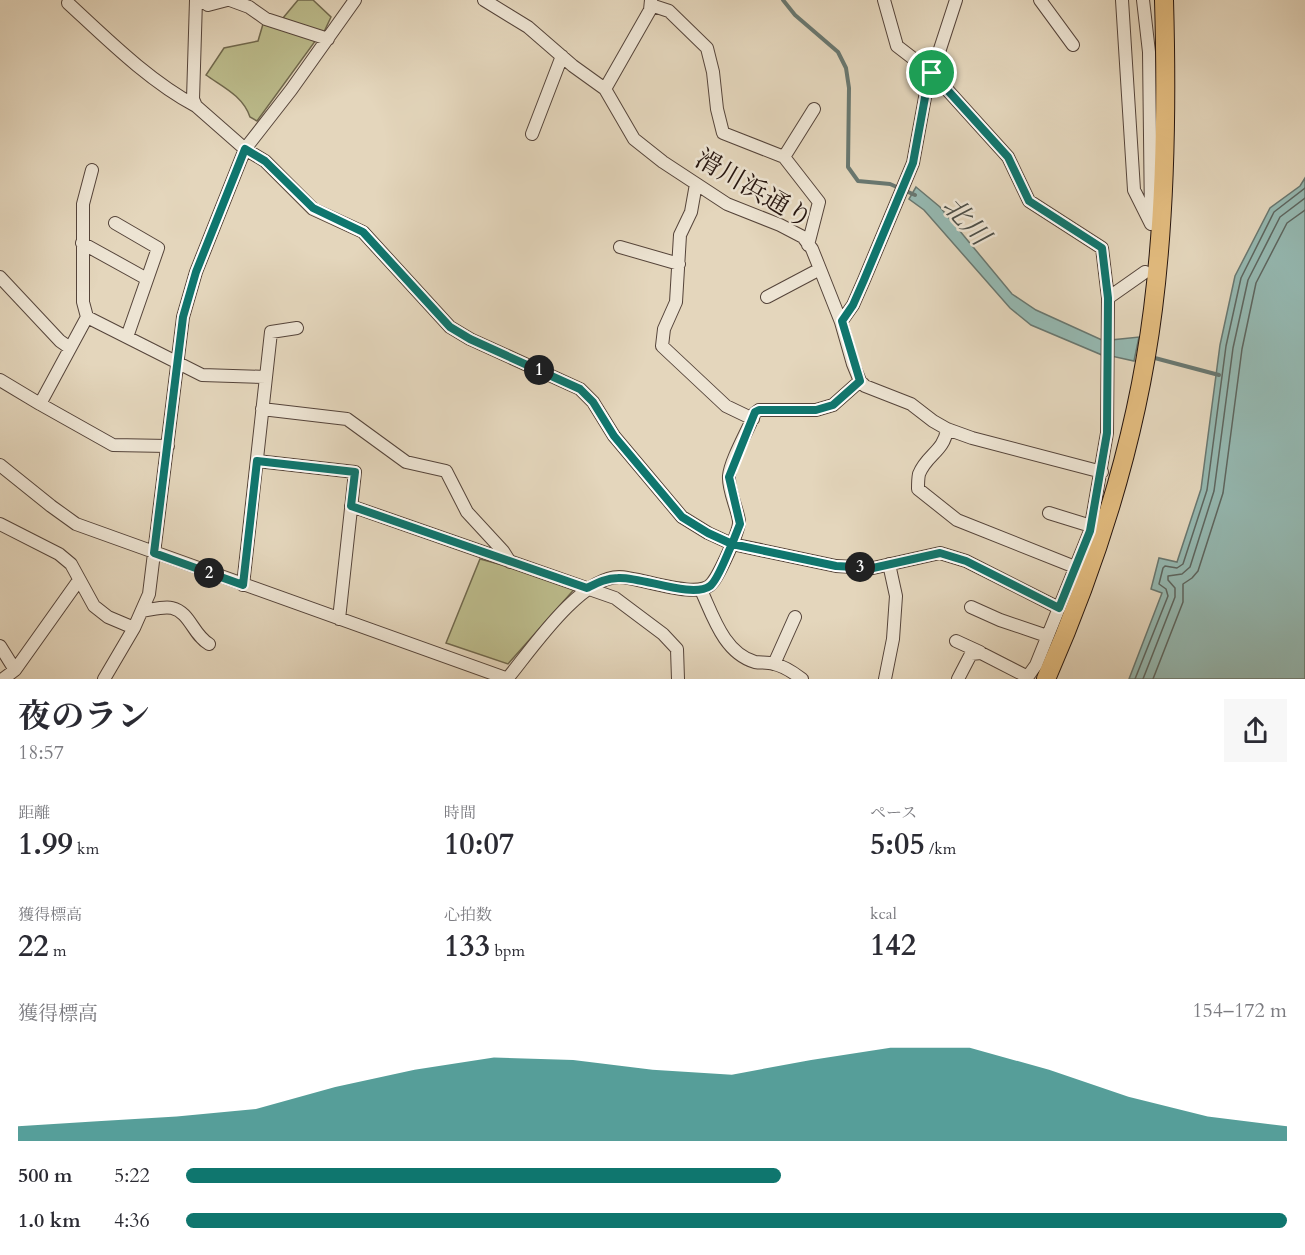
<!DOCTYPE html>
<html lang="ja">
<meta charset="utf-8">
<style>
:root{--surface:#fff;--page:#f7f7f7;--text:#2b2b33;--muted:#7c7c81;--accent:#0f766e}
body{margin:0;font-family:Cardo,"Noto Serif JP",serif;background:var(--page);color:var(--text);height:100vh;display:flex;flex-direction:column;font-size:22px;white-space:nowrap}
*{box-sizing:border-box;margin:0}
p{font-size:20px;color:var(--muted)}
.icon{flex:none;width:33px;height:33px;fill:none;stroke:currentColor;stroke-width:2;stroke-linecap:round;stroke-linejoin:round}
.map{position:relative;height:679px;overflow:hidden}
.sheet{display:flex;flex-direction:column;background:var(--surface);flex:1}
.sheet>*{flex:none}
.pin{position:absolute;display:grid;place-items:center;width:51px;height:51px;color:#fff;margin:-26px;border:3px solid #fff;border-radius:50%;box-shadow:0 2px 6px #0007}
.km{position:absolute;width:30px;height:30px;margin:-15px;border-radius:50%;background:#222;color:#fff;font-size:16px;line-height:30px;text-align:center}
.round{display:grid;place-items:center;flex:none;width:63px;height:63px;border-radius:0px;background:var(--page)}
.head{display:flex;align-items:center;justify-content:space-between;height:102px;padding:0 18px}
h1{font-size:33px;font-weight:700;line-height:45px}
.stats{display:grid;grid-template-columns:repeat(3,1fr);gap:9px;height:102px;padding:6px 18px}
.stats div{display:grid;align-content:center}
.stats b{font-size:30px;font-weight:700}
.stats small{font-size:16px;font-weight:400}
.stats p{font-size:16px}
.chart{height:168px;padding:12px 18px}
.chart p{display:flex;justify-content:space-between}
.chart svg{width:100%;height:108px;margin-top:6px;fill:var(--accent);opacity:.7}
ul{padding:0 18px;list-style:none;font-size:20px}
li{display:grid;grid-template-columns:96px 72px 1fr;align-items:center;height:45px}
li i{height:15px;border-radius:8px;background:var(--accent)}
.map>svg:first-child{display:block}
</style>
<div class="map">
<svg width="1305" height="679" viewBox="0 0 1305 679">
<rect width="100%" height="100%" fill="#e4d6bc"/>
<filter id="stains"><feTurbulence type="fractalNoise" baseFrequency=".00333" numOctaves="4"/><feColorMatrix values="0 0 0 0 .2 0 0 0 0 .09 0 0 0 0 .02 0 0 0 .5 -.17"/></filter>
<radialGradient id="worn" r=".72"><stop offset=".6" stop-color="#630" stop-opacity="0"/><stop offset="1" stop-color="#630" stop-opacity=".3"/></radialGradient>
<path fill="#bcbc8c" stroke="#70684d" stroke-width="1.5" d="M298,0H313L331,17L323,34L283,18Z
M263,24L316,40L257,121L250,117C243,96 223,87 206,75L224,48L258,41Z
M480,559L578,585L508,664L446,643Z"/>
<path fill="#95b9b2" stroke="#687770" stroke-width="1.5" d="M1305,178V679H1129L1162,593L1151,589L1159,558L1177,562L1201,489L1220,345L1235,276L1270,208L1300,186Z
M916,187L940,207L1012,294L1036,310L1102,340V355L1031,325L1010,308L924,210L909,199Z
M1139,337L1134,361L1111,356V340Z"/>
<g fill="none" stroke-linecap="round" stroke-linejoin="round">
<path stroke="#5d6660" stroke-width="1.5" d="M1135,679L1168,596L1166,589L1159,584L1163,568L1165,566L1177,568L1183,564L1207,490L1226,346L1241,278L1274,212L1305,188
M1143,679L1175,597V588L1168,580V576L1182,574L1190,567L1214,491L1233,348L1248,280L1280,217L1305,198
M1153,679L1183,602V584L1192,578L1198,571L1223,493L1242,349L1256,283L1287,223L1305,210"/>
<path stroke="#687770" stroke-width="4" d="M783,0L795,15L838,52L846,68L849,88L848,167L858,181L890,184L915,195
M1151,357L1219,375"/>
<g stroke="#55443a" stroke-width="14">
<path id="minor" d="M196,0L193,99L196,106L245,149L265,161L313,209L363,232L450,327L470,339L580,389L593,402L614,436L682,517L708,533L732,544L836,566L873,568L940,553L966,561L1059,608
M201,0L208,5L227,0
M230,0L249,7L266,19L328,39
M484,0L528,27L573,66L605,89L634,139L663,162L727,204L780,225L803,237L812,249L820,269L841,322L853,364L860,381L865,386L911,404L933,421L947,429L972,438L1102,472
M884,0L897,46L932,73L1008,157L1029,201L1102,248L1108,298L1145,272
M1040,0L1073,45
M1122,0L1134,190L1151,224
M1143,0L1149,52L1151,220
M68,3C107,39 149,81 196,106
M651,5L669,11L707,48L713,72L717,109L723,133L784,157
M605,89L650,10L651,0
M532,134L562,56
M696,184L691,212L680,235L676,302L664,329L662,346L726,406L753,419
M115,223L158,248L127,337
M82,243L147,279
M808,245L819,202L784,157L814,109
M620,247L679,264
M0,277L60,341L70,348
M767,297L820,269
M87,317L83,302V204L92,170
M841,322L853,305L864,280L913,163L926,92L956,0
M0,380L40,404
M262,409L347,419L406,462L446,471L467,512L503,551L510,562
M947,429C944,452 927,454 919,474C918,479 918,485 918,489L957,520L1075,567
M168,446L113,445L40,404L87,317L202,375L266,377
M257,461L355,472L339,619
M0,465L51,506L76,524L508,679
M351,506L615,598L663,634L677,649L678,679
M1049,513L1091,526
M0,524L59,554L71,564L94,606L108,617L134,628
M243,585L271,332L297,328
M701,590C713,616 724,653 755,662C761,663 768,662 774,664C784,666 794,673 802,679
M971,607L1000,620L1047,636
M142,611C151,610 163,606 172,608C190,612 193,635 209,644
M956,641L980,652
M0,646L15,670
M774,664L795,617
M3,679L15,670L79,580
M104,679L134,628L149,594L183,317L196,272L245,149L291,90L355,0
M507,679C531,650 580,577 619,577C640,577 699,601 712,583C719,575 740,530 739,521C737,507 728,490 729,476C730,461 749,428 755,413L759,410H816L833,405L860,381
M885,679L893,639L896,596L889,564
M958,679L971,654L981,653L1028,677
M1026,679L1036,665L1090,531L1107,433L1108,298"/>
</g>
<g stroke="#25140e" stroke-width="20">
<path id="highway" d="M1046,679C1098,561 1137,436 1153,309C1166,207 1167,103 1164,0"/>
</g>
<use href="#minor" stroke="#ede4d3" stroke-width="12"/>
<use href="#highway" stroke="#e2bb7e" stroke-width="18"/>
</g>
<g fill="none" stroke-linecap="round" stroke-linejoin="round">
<g stroke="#fff" stroke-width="12">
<path id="route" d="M932,73L926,92L913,163L864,280L853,305L842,321L860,381L833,405L816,410H759L755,412L729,477L740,524L732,544L708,533L682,517L614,436L593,402L580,389L470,339L450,327L363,232L313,208L265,161L245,149L196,272L183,317L154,553L243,585L257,461L355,472L351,506L587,588C597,583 606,578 618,578C640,576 692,599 710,586C718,580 727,554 732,544L836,566L873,568L940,553L966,561L1059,608L1090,531L1107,433L1108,298L1102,248L1029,201L1008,157L932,73"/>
</g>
<use href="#route" stroke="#0f766e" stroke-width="8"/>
</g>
<g text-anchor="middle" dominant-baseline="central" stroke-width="5" stroke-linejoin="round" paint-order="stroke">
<g font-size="26" fill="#25140e" stroke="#ede4d3">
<text transform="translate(754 189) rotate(30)">滑川浜通り</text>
</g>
<g font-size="27" font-style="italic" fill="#4c4e47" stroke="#ede4d3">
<text transform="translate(966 221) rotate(48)">北川</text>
</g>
</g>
<rect width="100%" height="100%" filter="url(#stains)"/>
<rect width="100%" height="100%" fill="url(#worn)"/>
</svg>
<div class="pin" style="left:932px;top:73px;background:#1e9e55"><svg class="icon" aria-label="arrive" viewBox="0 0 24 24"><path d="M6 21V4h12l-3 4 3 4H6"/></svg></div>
<b class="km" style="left:539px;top:370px">1</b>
<b class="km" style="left:209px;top:573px">2</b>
<b class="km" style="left:860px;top:567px">3</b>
</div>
<section class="sheet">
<div class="head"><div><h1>夜のラン</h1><p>18:57</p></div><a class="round"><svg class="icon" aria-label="share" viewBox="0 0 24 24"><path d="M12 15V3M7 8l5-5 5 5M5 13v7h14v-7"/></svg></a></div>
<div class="stats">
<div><p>距離</p><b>1.99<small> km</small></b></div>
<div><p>時間</p><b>10:07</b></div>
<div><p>ペース</p><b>5:05<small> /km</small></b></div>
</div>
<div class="stats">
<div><p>獲得標高</p><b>22<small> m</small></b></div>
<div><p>心拍数</p><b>133<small> bpm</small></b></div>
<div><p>kcal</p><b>142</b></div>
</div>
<div class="chart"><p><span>獲得標高</span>154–172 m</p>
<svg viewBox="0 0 160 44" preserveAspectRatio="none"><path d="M0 44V38L10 36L20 34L30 31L40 22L50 15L60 10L70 11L80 15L90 17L100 11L110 6L120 6L130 15L140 26L150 34L160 38V44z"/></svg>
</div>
<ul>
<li><b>500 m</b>5:22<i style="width:54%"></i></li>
<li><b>1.0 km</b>4:36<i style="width:100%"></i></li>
</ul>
</section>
